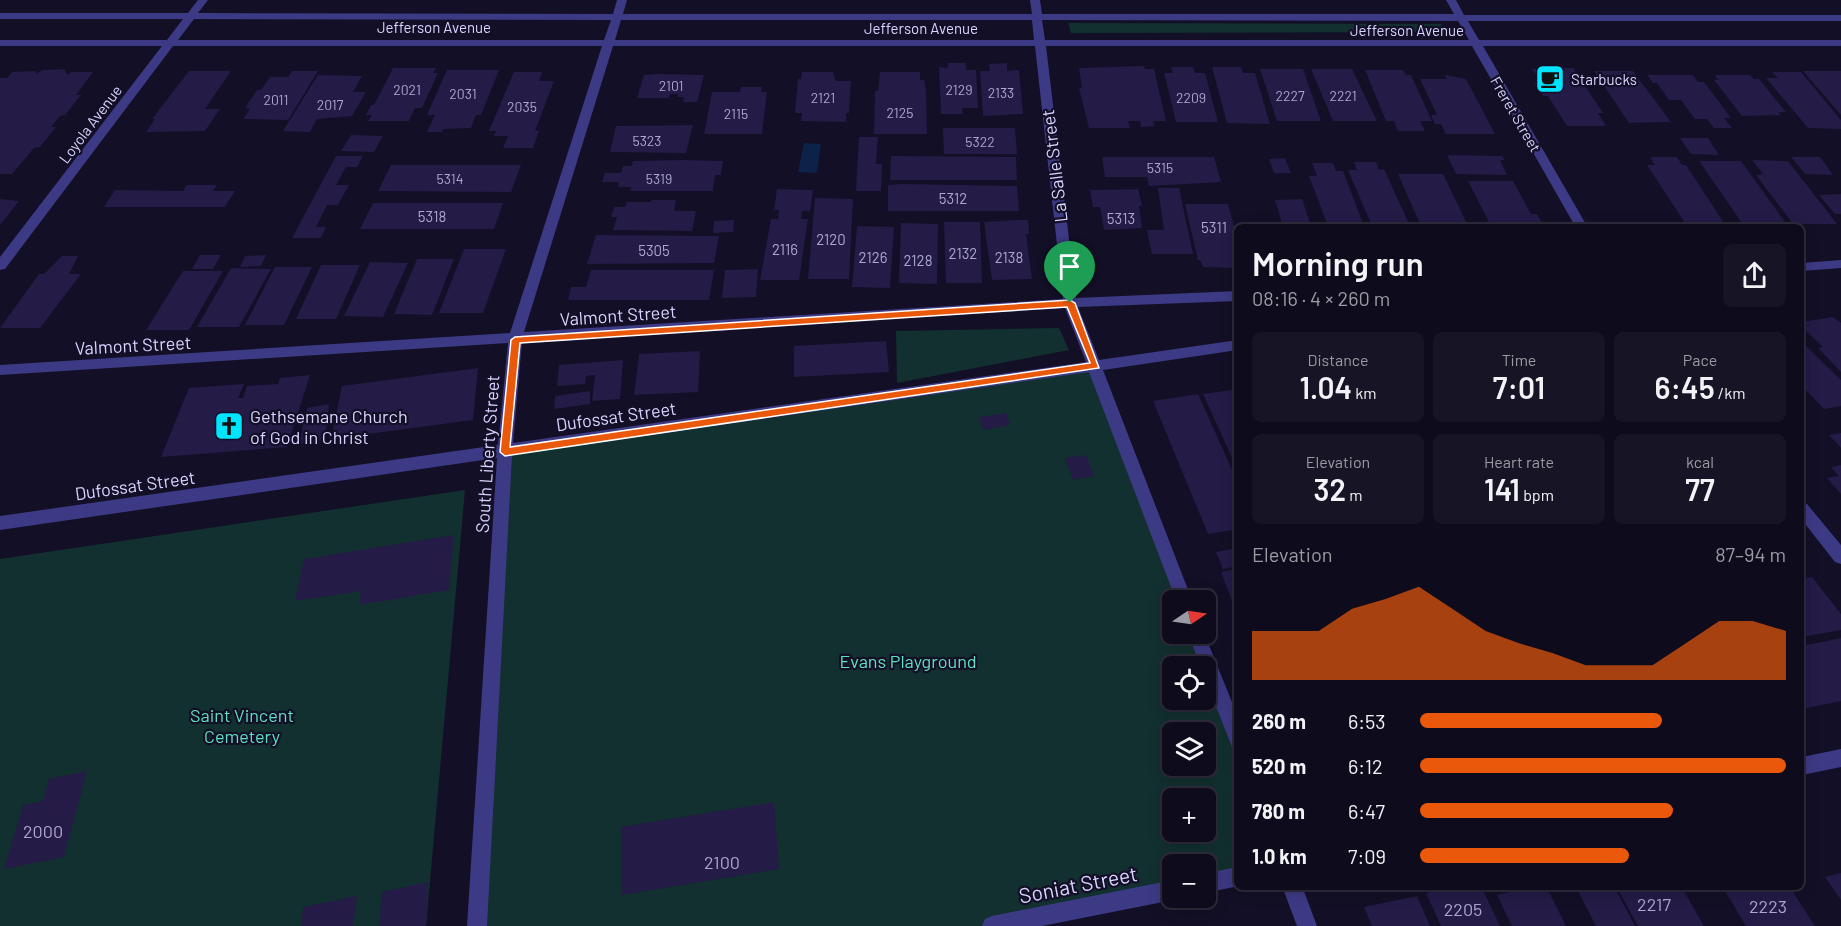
<!DOCTYPE html>
<meta charset="utf-8">
<style>
:root{--surface:#0e0b1c;--page:#171425;--text:#f1f3f6;--muted:#9b9ba3;--line:#2e2b3b;--accent:#ea580c}
body{margin:0;font-family:Barlow,sans-serif;background:var(--page);color:var(--text);height:100vh;display:flex;flex-direction:column;font-size:22px;white-space:nowrap}
*{box-sizing:border-box;margin:0}
p{font-size:20px;color:var(--muted)}
.icon{flex:none;width:33px;height:33px;fill:none;stroke:currentColor;stroke-width:2;stroke-linecap:round;stroke-linejoin:round}
.map{position:relative;flex:1;overflow:hidden}
.sheet{position:absolute;left:1234px;top:224px;width:570px;height:666px;display:flex;flex-direction:column;background:var(--surface);border-radius:9px;box-shadow:0 3px 15px #0003,0 0 0 2px var(--line)}
.sheet>*{flex:none}
.needle{width:39px;rotate:77deg}
.fabs{position:absolute;left:1162px;top:590px;display:grid;gap:12px}
.fabs a{display:grid;place-items:center;width:54px;height:54px;border-radius:9px;background:var(--surface);box-shadow:0 3px 15px #0003,0 0 0 2px var(--line);font-size:30px}
.pin{position:absolute;display:grid;place-items:center;width:51px;height:51px;color:#fff;margin:-62px -26px;border-radius:50% 50% 50% 0;rotate:-45deg;box-shadow:0 0 6px #0007}
.pin .icon{rotate:45deg}
.round{display:grid;place-items:center;flex:none;width:63px;height:63px;border-radius:9px;background:var(--page)}
.headline{display:flex;align-items:center;justify-content:space-between;height:102px;padding:0 18px}
h1{font-size:33px;font-weight:600;line-height:45px}
.figures{display:grid;grid-template-columns:repeat(3,1fr);gap:9px;height:102px;padding:6px 18px}
.figures div{display:grid;align-content:center;border-radius:9px;background:var(--page);text-align:center}
.figures b{font-size:30px;font-weight:600}
.figures small{font-size:16px;font-weight:400}
.figures p{font-size:16px}
.chart{height:168px;padding:12px 18px}
.chart p{display:flex;justify-content:space-between}
.chart svg{width:100%;height:108px;margin-top:6px;fill:var(--accent);opacity:.7}
ul{padding:0 18px;list-style:none;font-size:20px}
li{display:grid;grid-template-columns:96px 72px 1fr;align-items:center;height:45px}
li i{height:15px;border-radius:8px;background:var(--accent)}
.map>svg:first-child{display:block}
</style>
<div class="map">
<svg width="1841" height="926" viewBox="0 0 1841 926">
<rect width="100%" height="100%" fill="#130f26"/>
<path fill="#12302f" fill-rule="evenodd" d="M1068,23L1441,24L1447,32L1071,33Z
M1059,328L1069,350L897,383L896,331Z
M1095,366L1184,600H1173V633H1196L1237,741V877L1206,883V864H1173V890L992,926H477L505,452ZM1173,666H1206V699H1173ZM1173,732H1206V765H1173ZM1173,798H1206V831H1173Z
M465,490L426,926H0V559Z"/>
<path fill="#0c2248" d="M804,143L821,144L817,173L798,172Z"/>
<path fill="#241b47" d="M948,63H966V70H976L978,108H962L963,114H941L939,67L948,68Z
M1007,63V71L1019,70L1023,114L983,116L980,71H990L989,64Z
M1144,66L1145,69H1154L1166,121H1153L1155,126L1141,127L1140,121H1128L1130,128H1089L1079,88H1082L1079,68Z
M1171,67H1193L1195,73H1205L1218,122H1176L1164,73H1173Z
M1212,67H1241L1243,73H1255L1270,124L1227,123Z
M393,68H436L433,73H438L422,108H415L409,121H368L372,115H366L371,105H374Z
M1573,68L1603,113H1598L1606,126H1567L1548,96H1543L1534,83H1541L1532,69Z
M64,69L68,75L71,72H93L76,95H81L65,115L60,116L51,127H56L40,147L34,148L12,174H0V78H7L12,72L35,71L36,74L43,70Z
M1260,69H1303L1321,121H1277Z
M1311,69H1352L1377,121H1333Z
M447,70H499L481,115H476L471,128L443,129L442,132H427L435,115H427Z
M1365,70H1403L1406,75H1411L1432,121H1420L1425,131H1398L1394,121H1386Z
M189,71H231L205,109H220L205,131L146,132L155,119H152Z
M292,71H318L288,120L243,119L250,109L245,108L257,90H261L270,77H288Z
M1594,71H1633L1671,122L1629,123Z
M1803,71H1841V115Z
M514,72H542L539,81H554L535,131H539L533,148H503L508,136H494L496,131H489Z
M802,72H833L836,81H851L849,113H846V122L801,121L802,113H795L798,79H801Z
M880,72H920V80H924L926,91L927,134H874L875,91H878Z
M1772,72H1801L1841,120V129L1808,128L1766,78H1778Z
M318,75L362,76L353,92H366L352,116L317,119L310,132L283,131Z
M644,75L656,74L704,75L697,102H683L684,97H677L678,94H670L669,98H637Z
M1445,75L1466,79L1495,134H1446L1441,124H1435L1431,115H1437L1420,79H1447Z
M1647,75H1693L1698,82H1704L1731,118H1724L1732,128H1714L1707,119H1695L1681,100H1669L1657,83H1653Z
M1715,75H1750L1754,79H1759L1786,112H1778L1781,115L1742,116L1714,80H1718Z
M741,87H762L761,92H767L762,134H704L712,92H740Z
M693,125L686,153L610,152L616,126Z
M943,128H1015L1017,154H944Z
M351,135L383,136L374,152L341,151Z
M859,137H878L876,164H882L881,191H856Z
M1680,138H1708L1719,155L1691,154Z
M1447,155L1502,156L1505,160H1500L1507,175L1456,174Z
M336,156H363L357,167H346L336,185H349L338,205H327L316,227H326L321,238H292Z
M891,156L1016,157L1017,180H890Z
M1102,157H1214L1221,182L1149,186L1147,177H1105Z
M1650,157H1677L1682,165H1686L1726,226H1687L1647,165H1655Z
M1791,157H1820L1833,175L1805,174Z
M1285,158L1291,173H1274L1269,159Z
M682,160L723,161L721,175H715L713,191H630L631,187H618L619,182H602L605,173H621L623,166H632L633,161Z
M1752,160L1788,161L1837,224H1793L1756,175L1763,174Z
M1699,161H1741L1788,226H1744Z
M1354,162H1376L1379,170L1384,169L1410,226H1372L1348,170H1357Z
M1312,163H1333L1336,171H1343L1364,226H1328L1309,176H1317Z
M391,165H521L511,192L378,191Z
M1398,174H1443L1468,226H1421Z
M1468,181H1513L1531,214H1537L1544,226H1491Z
M902,184L1017,186L1019,211H888V185Z
M187,185H217L213,191H235L225,207H104L115,190L183,191Z
M1158,188H1179L1193,254H1152L1147,230H1164Z
M777,189L813,190L810,211H802L801,219H808L799,280H760L771,219H778L779,210H774Z
M1138,189L1142,206H1139L1142,228L1104,230L1100,207H1093L1090,190Z
M1841,194V214H1835L1819,195Z
M815,198L853,199L849,279H808Z
M0,199L19,201L0,225Z
M1302,199L1311,226H1283L1275,200Z
M651,200H676L674,211H696L692,231L613,230L617,217H611L614,207H625L627,202H651Z
M373,203H503L494,229H360Z
M1185,204H1228L1238,241V268L1203,267L1201,261L1198,260Z
M734,220L733,232L713,233L714,221Z
M1016,220H1028L1029,234H1026L1032,279L992,280L984,222Z
M944,222H980L982,283H946Z
M901,223L938,224L937,284L899,283Z
M857,226L894,227L890,288L852,287Z
M596,235L719,236L714,263L587,264Z
M464,249H506L483,313H439Z
M200,255H221L213,269H192Z
M266,255L261,266L240,267L245,256Z
M62,256H78L69,274H81L40,328H0L39,274H44Z
M417,259H454L432,315L394,314Z
M370,262L408,263L383,317L344,316Z
M321,265H360L336,319H296Z
M275,267H312L284,325H245Z
M231,268L271,269L239,327H197Z
M758,269L756,297L722,298L725,270Z
M591,270H714L709,300H568L571,287H586Z
M183,271H223L189,330H146Z
M1833,317L1841,323V372L1818,348L1823,347L1802,327V322Z
M886,341L889,372L794,377V346Z
M1802,342L1841,380V406L1824,409L1802,386Z
M700,351L698,392L634,395L639,354Z
M623,360L620,399L592,401L595,375L586,376L585,384L557,386L559,365Z
M478,368L473,420L331,439L342,386Z
M310,375L287,447L161,457L189,388L244,384L238,398H243L247,386L278,384L280,378Z
M1238,389V471L1203,394Z
M590,391V404L554,409L555,396Z
M1198,394L1238,483V529L1208,534L1153,401Z
M329,404L325,440L299,444L307,408Z
M1006,413L1010,425L983,430L979,417Z
M1841,433V448L1829,435Z
M1086,455L1094,476L1073,480L1065,458Z
M1841,465V494L1827,478L1839,476L1831,467Z
M454,535L449,590L360,605L361,591L295,601L304,559Z
M1238,548V566L1223,569L1216,552Z
M1237,569V613L1221,572Z
M1812,577L1841,614V630L1802,637V579Z
M1841,638V701L1802,709V646Z
M87,771L64,857L4,869L23,805L43,801L49,779Z
M774,802L779,869L621,895V827Z
M1841,873V900L1825,877Z
M428,882L426,926H379L382,892Z
M1458,886H1481L1500,926H1441L1426,893Z
M1534,886H1546L1566,926H1512L1497,895Z
M1595,886L1596,890L1614,886L1635,926H1596L1577,889Z
M1616,886H1681L1704,926H1638Z
M1722,886H1789L1815,926H1746Z
M357,896L353,926H301L303,907Z
M1417,896L1430,926H1372L1364,907Z"/>
<g fill="none" stroke-linecap="round" stroke-linejoin="round">
<path fill="#3d3a85" fill-rule="evenodd" d="M198,0H208L198,13L613,14L617,0H627L623,14H1032L1030,0H1040L1042,14H1454L1446,0H1456L1464,15H1841V21H1468L1479,40H1841V46H1483L1587,226H1575L1472,46H1046L1076,298L1238,291V301L1078,307L1099,360L1238,340V350L1103,370L1192,600H1176L1089,372L512,455L487,926H467L497,458L0,530V516L498,445L508,343L0,375V365L510,333L602,46H173L5,269L0,270V257L162,46H0V40H167L183,19H0V13H188ZM194,19L611,20L604,40H178ZM621,20H1032L1034,40H615ZM1042,20L1458,21L1469,40H1045ZM613,46H1035L1063,299L524,332ZM1065,308L1086,362L513,443L522,342Z
M1841,260V268L1802,271V263Z
M1802,503L1807,504L1841,545V564L1835,562L1802,520Z
M1188,633H1204L1238,717V749L1232,747L1206,681V666H1200Z
M1841,749V767L1802,775V757Z
M1238,867V886L1206,893V873Z
M1173,880V897H1180L1173,900L1042,926H982L985,919L992,916Z
M1282,886H1302L1317,926H1297Z"/>
</g>
<path fill="#ea580c" stroke="#fff" stroke-width="1.5" fill-rule="evenodd" d="M1070,300L1075,303L1099,368L505,456L500,452L511,340L515,337ZM1067,307L1090,363L510,447L520,343Z"/>
<defs>
<g id="cafe-square" transform="scale(1.5)"><rect x="-9" y="-9" width="18" height="18" rx="4" fill="#00e5ff" stroke="#130f26"/><path d="M-5.5-4.5H6V0H3Q3 3.5 0 3.5H-2.5Q-5.5 3.5-5.5 0ZM3-3.2v2h1.7v-2ZM-6 4.5H4V6H-6Z" fill="#111"/></g>
<g id="church-square" transform="scale(1.5)"><rect x="-9" y="-9" width="18" height="18" rx="4" fill="#00e5ff" stroke="#130f26"/><path d="M-1.2-6h2.4v3.5h3.3v2.4h-3.3V6h-2.4V-.1h-3.3v-2.4h3.3Z" fill="#111"/></g>
</defs>
<g fill-rule="evenodd">
<use href="#cafe-square" x="1550" y="79"/>
<use href="#church-square" x="229" y="426"/>
</g>
<g text-anchor="middle" dominant-baseline="central" stroke-width="4.5" stroke-linejoin="round" paint-order="stroke">
<g font-size="14" fill="#aca6d1">
<text x="671" y="85">2101</text>
<text x="407" y="89">2021</text>
<text x="959" y="89">2129</text>
<text x="1001" y="92">2133</text>
<text x="463" y="93">2031</text>
<text x="1290" y="95">2227</text>
<text x="1343" y="95">2221</text>
<text x="823" y="97">2121</text>
<text x="1191" y="97">2209</text>
<text x="276" y="99">2011</text>
<text x="330" y="104">2017</text>
<text x="522" y="106">2035</text>
<text x="900" y="112">2125</text>
<text x="736" y="113">2115</text>
<text x="647" y="140">5323</text>
<text x="980" y="141">5322</text>
<text x="1160" y="167">5315</text>
<text x="450" y="178">5314</text>
<text x="659" y="178">5319</text>
</g>
<g font-size="15" fill="#d9d4ff" stroke="#130f26">
<text x="434" y="27">Jefferson Avenue</text>
<text x="921" y="28">Jefferson Avenue</text>
<text x="1407" y="30">Jefferson Avenue</text>
<text transform="translate(1516 114) rotate(60)">Freret Street</text>
<text transform="translate(90 124) rotate(-53)">Loyola Avenue</text>
</g>
<g font-size="15" fill="#d9d4ff" stroke="#130f26" text-anchor="start">
<text x="1571" y="79">Starbucks</text>
</g>
<g font-size="15" fill="#aca6d1">
<text x="953" y="198">5312</text>
<text x="432" y="216">5318</text>
<text x="1121" y="218">5313</text>
<text x="1214" y="227">5311</text>
<text x="831" y="239">2120</text>
<text x="785" y="249">2116</text>
<text x="654" y="250">5305</text>
<text x="963" y="253">2132</text>
<text x="873" y="257">2126</text>
<text x="1009" y="257">2138</text>
<text x="918" y="260">2128</text>
</g>
<g font-size="18" fill="#d9d4ff" stroke="#130f26">
<text transform="translate(1054 166) rotate(-97)">La Salle Street</text>
<text transform="translate(618 315) rotate(-4)">Valmont Street</text>
<text transform="translate(133 345) rotate(-3)">Valmont Street</text>
<text transform="translate(616 416) rotate(-8)">Dufossat Street</text>
<text transform="translate(487 454) rotate(-86)">South Liberty Street</text>
<text transform="translate(135 485) rotate(-8)">Dufossat Street</text>
</g>
<g font-size="18" fill="#d9d4ff" stroke="#130f26" text-anchor="start">
<text x="250" y="416">Gethsemane Church<tspan x="250" dy="21">of God in Christ</tspan></text>
</g>
<g font-size="18" fill="#5fe0c0" stroke="#130f26">
<text x="908" y="661">Evans Playground</text>
<text x="242" y="715">Saint Vincent<tspan x="242" dy="21">Cemetery</tspan></text>
</g>
<g font-size="18" fill="#aca6d1">
<text x="43" y="831">2000</text>
<text x="722" y="862">2100</text>
<text x="1654" y="904">2217</text>
<text x="1768" y="906">2223</text>
<text x="1463" y="909">2205</text>
</g>
<g font-size="21" fill="#d9d4ff" stroke="#130f26">
<text transform="translate(1078 884) rotate(-11)">Soniat Street</text>
</g>
</g>
</svg>
<div class="fabs">
<a><svg class="needle" viewBox="-14 -14 28 28"><path d="M0-13l5 13h-10z" fill="#e53935"/><path d="M0 13l5-13h-10z" fill="#9b9ba3"/></svg></a>
<a><svg class="icon" aria-label="locate" viewBox="0 0 24 24"><circle cx="12" cy="12" r="6"/><path d="M12 2v4M12 18v4M2 12h4M18 12h4"/></svg></a>
<a><svg class="icon" aria-label="layers" viewBox="0 0 24 24"><path d="M12 4l9 5-9 5-9-5zM3 14l9 5 9-5"/></svg></a>
<a>+</a>
<a>−</a>
</div>
<div class="pin" style="left:1070px;top:303px;background:#1e9e55"><svg class="icon" aria-label="arrive" viewBox="0 0 24 24"><path d="M6 21V4h12l-3 4 3 4H6"/></svg></div>
<section class="sheet">
<div class="headline"><div><h1>Morning run</h1><p>08:16 · 4 × 260 m</p></div><a class="round"><svg class="icon" aria-label="share" viewBox="0 0 24 24"><path d="M12 15V3M7 8l5-5 5 5M5 13v7h14v-7"/></svg></a></div>
<div class="figures">
<div><p>Distance</p><b>1.04<small> km</small></b></div>
<div><p>Time</p><b>7:01</b></div>
<div><p>Pace</p><b>6:45<small> /km</small></b></div>
</div>
<div class="figures">
<div><p>Elevation</p><b>32<small> m</small></b></div>
<div><p>Heart rate</p><b>141<small> bpm</small></b></div>
<div><p>kcal</p><b>77</b></div>
</div>
<div class="chart"><p><span>Elevation</span>87–94 m</p>
<svg viewBox="0 0 160 44" preserveAspectRatio="none"><path d="M0 44V24L10 24L20 24L30 15L40 11L50 6L60 15L70 24L80 29L90 33L100 38L110 38L120 38L130 29L140 20L150 20L160 24V44z"/></svg>
</div>
<ul>
<li><b>260 m</b>6:53<i style="width:66%"></i></li>
<li><b>520 m</b>6:12<i style="width:100%"></i></li>
<li><b>780 m</b>6:47<i style="width:69%"></i></li>
<li><b>1.0 km</b>7:09<i style="width:57%"></i></li>
</ul>
</section>
</div>
